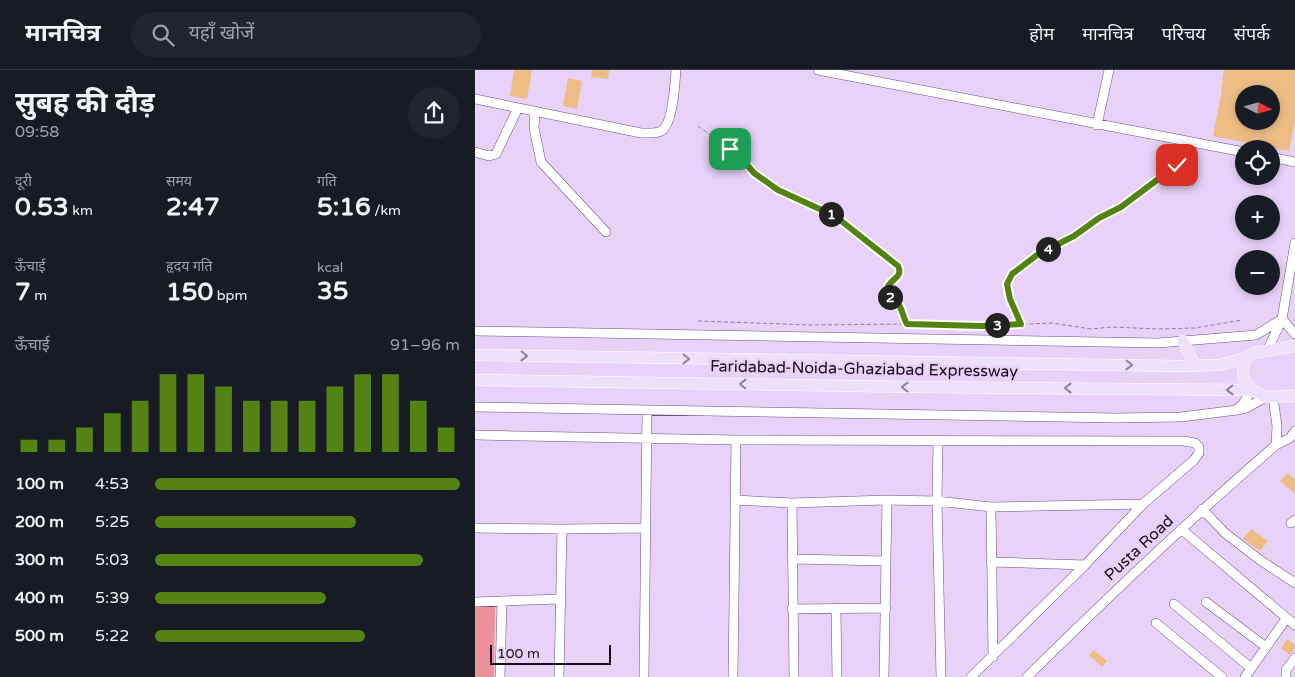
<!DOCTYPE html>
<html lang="hi">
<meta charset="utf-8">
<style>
:root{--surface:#171b24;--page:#20242c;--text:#f1f3f6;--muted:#9ea1a6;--line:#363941;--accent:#548314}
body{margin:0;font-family:"Varela Round","Noto Sans Devanagari",sans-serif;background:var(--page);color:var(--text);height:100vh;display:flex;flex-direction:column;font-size:19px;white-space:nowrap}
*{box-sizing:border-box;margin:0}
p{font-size:16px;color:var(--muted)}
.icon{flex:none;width:28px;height:28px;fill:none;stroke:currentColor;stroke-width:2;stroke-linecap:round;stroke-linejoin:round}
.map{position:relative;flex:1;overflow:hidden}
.panel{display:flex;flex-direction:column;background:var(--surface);width:475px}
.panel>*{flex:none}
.needle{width:32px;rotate:96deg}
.controls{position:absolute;left:760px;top:15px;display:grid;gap:10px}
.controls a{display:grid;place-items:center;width:45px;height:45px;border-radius:50%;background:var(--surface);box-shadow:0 2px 8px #0003;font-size:25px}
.scale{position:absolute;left:15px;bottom:12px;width:121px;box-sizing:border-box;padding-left:5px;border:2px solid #180b20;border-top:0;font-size:14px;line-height:18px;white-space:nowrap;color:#180b20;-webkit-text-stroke:4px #e8d2f7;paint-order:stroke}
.pin{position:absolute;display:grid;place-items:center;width:42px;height:42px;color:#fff;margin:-21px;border-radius:10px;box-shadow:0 2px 8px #0006}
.km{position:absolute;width:25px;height:25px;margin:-12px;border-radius:50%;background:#222;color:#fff;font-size:14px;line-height:25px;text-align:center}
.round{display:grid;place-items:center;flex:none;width:52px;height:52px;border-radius:26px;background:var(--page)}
.head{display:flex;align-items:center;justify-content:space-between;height:85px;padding:0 15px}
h1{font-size:28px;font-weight:700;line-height:38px}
.figures{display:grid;grid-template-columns:repeat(3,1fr);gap:8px;height:85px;padding:5px 15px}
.figures div{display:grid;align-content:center}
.figures b{font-size:25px;font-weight:700}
.figures small{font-size:14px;font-weight:400}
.figures p{font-size:14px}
.chart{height:140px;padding:10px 15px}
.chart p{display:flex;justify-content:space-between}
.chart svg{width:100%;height:90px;margin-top:5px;stroke:var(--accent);stroke-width:6}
ul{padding:0 15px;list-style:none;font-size:16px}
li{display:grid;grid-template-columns:80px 60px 1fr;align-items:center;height:38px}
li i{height:12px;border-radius:6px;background:var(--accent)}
header{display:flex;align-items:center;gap:30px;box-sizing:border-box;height:70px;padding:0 25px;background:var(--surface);border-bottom:1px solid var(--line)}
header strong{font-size:24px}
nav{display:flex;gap:28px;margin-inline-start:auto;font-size:18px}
.search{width:350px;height:45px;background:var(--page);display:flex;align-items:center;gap:12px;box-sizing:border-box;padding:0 18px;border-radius:28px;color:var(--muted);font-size:19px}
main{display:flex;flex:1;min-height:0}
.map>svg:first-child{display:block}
</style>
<header>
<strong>मानचित्र</strong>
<div class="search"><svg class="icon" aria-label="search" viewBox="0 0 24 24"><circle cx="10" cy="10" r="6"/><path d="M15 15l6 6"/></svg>यहाँ खोजें</div>
<nav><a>होम</a><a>मानचित्र</a><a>परिचय</a><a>संपर्क</a></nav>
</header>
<main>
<section class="panel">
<div class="head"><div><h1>सुबह की दौड़</h1><p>09:58</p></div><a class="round"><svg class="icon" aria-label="share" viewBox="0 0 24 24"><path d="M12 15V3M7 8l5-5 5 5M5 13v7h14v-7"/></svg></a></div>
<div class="figures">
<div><p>दूरी</p><b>0.53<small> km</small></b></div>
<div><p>समय</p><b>2:47</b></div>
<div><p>गति</p><b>5:16<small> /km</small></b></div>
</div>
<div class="figures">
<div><p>ऊँचाई</p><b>7<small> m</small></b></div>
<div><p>हृदय गति</p><b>150<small> bpm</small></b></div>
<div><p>kcal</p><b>35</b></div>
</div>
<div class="chart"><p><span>ऊँचाई</span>91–96 m</p>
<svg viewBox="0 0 160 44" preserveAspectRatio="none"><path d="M5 44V38M15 44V38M25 44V32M35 44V25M45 44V19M55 44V6M65 44V6M75 44V12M85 44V19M95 44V19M105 44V19M115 44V12M125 44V6M135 44V6M145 44V19M155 44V32"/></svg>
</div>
<ul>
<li><b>100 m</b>4:53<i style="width:100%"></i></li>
<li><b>200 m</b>5:25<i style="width:66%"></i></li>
<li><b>300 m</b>5:03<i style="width:88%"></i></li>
<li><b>400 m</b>5:39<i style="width:56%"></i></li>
<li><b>500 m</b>5:22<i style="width:69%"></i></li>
</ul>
</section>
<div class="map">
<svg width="820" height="607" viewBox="0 0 820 607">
<rect width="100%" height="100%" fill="#e8d2f7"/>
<path fill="#ef909d" d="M0,537H20L19,607H0Z"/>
<path fill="#edbd85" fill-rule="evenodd" d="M39,0H57L52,29L35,26Z
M117,0H134L133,9L116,7Z
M749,0H820V52L814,81L738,66L747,20H746ZM769,24H796V51H769Z
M93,8L107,11L102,39L88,36Z
M812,403L820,409V424L805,411Z
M776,459L793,471L785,481L768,469Z
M812,569L820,575V578L815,585L806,578Z
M619,580L632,591L627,597L614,585Z"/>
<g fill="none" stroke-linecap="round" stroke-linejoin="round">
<g stroke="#6e4e83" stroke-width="10">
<path id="minor" d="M343,0L769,82
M0,29L166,63C173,63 180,64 186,61C198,55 200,13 201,0
M60,41L59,58L66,92L131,162
M622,55L634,0
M0,82L14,86L21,84L43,38
M796,87L820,92
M807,249L820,264
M0,261L683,273L781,265L807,249
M792,281L807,249L820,173
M798,327L802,356L801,375
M0,337L641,348L706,347L762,340L771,338L791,327
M762,339L767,335L777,320
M0,365L261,370L709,371L720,373L724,377V383L719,390L668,434L610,495L496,607
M463,370L462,431L466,607
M260,430L317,433L412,430L409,607
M412,430L462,431L516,437L668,434
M317,433L319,607
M516,437L518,587
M727,439L750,463L785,490L820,513
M816,453L820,450
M0,458L87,459L171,458
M706,459L820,555
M317,489L411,491
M516,492L610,495
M0,532L85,529
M731,532L791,577
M699,534L776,598
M361,538L362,607
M317,539L411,538
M681,553L747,607
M25,607L27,531
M84,607L87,459
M169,607L172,340
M258,607L261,370
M552,607C633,527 715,449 801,375L815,368L820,361
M770,607L811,549
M811,607V600L820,588"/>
</g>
<g stroke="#fff" stroke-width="12">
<path id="major" d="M708,271L720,296
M0,285L704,296L744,295L771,288
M0,310L441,317L777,320L791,327L820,326
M777,320C767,309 766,303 771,288L779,283L820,276"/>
</g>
<path stroke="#907e9d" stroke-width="1" stroke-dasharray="4 2.5" stroke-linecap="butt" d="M223,56L255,79L279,103L303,120L360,147L423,196C428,208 414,208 412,219C411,226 420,230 423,235C427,240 428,247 432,253
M223,251L336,255L432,254L506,256L577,253L616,259L637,257L683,259L720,258L767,250
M546,253L535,229L532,214L537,205L562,185L593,169L624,148L646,137L698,98L713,89L715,81"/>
<use href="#minor" stroke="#fff" stroke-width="9"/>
<use href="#major" stroke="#efe0fa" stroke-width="11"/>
</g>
<defs><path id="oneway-chevron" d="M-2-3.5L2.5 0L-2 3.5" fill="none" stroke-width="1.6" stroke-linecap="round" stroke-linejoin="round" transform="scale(1.25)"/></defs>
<g stroke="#8e8098">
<use href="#oneway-chevron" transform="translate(49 286) rotate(1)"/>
<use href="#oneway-chevron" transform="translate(211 289) rotate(1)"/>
<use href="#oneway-chevron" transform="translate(654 295) rotate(1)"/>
<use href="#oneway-chevron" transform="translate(268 314) rotate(-179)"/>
<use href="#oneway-chevron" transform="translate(430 317) rotate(-179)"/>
<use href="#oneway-chevron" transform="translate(593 318) rotate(-180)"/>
<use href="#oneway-chevron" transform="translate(755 320) rotate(179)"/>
</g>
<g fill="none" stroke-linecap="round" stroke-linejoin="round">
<g stroke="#fff" stroke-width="10">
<path id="route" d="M255,79L267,89L279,103L303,120L360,146L423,196C429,208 414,209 412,219C411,226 420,230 424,235C428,241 428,248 432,254L506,256L546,254L535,229L532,214L537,204L562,185L599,166L624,148L646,137L702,95"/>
</g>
<use href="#route" stroke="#548314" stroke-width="6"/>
</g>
<g text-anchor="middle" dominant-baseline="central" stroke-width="5" stroke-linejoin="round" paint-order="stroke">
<g font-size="16" fill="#180b20" stroke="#e8d2f7">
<text transform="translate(389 299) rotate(1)">Faridabad-Noida-Ghaziabad Expressway</text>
<text transform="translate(664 478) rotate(-43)">Pusta Road</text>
</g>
</g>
</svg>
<div class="controls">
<a><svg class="needle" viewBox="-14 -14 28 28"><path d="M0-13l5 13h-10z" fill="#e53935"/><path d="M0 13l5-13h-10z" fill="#9ea1a6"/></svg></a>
<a><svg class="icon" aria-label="locate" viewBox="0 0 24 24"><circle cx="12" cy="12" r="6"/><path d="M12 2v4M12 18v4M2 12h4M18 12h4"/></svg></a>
<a>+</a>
<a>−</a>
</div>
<div class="scale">100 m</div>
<div class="pin" style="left:255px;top:79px;background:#1e9e55"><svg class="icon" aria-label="arrive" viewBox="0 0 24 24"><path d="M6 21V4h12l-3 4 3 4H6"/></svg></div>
<div class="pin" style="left:702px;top:95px;background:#d93025"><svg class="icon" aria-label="check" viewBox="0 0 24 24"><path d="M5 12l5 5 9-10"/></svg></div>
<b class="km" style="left:356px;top:144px">1</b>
<b class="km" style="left:415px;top:227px">2</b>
<b class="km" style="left:522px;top:255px">3</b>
<b class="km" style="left:573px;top:179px">4</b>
</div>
</main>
